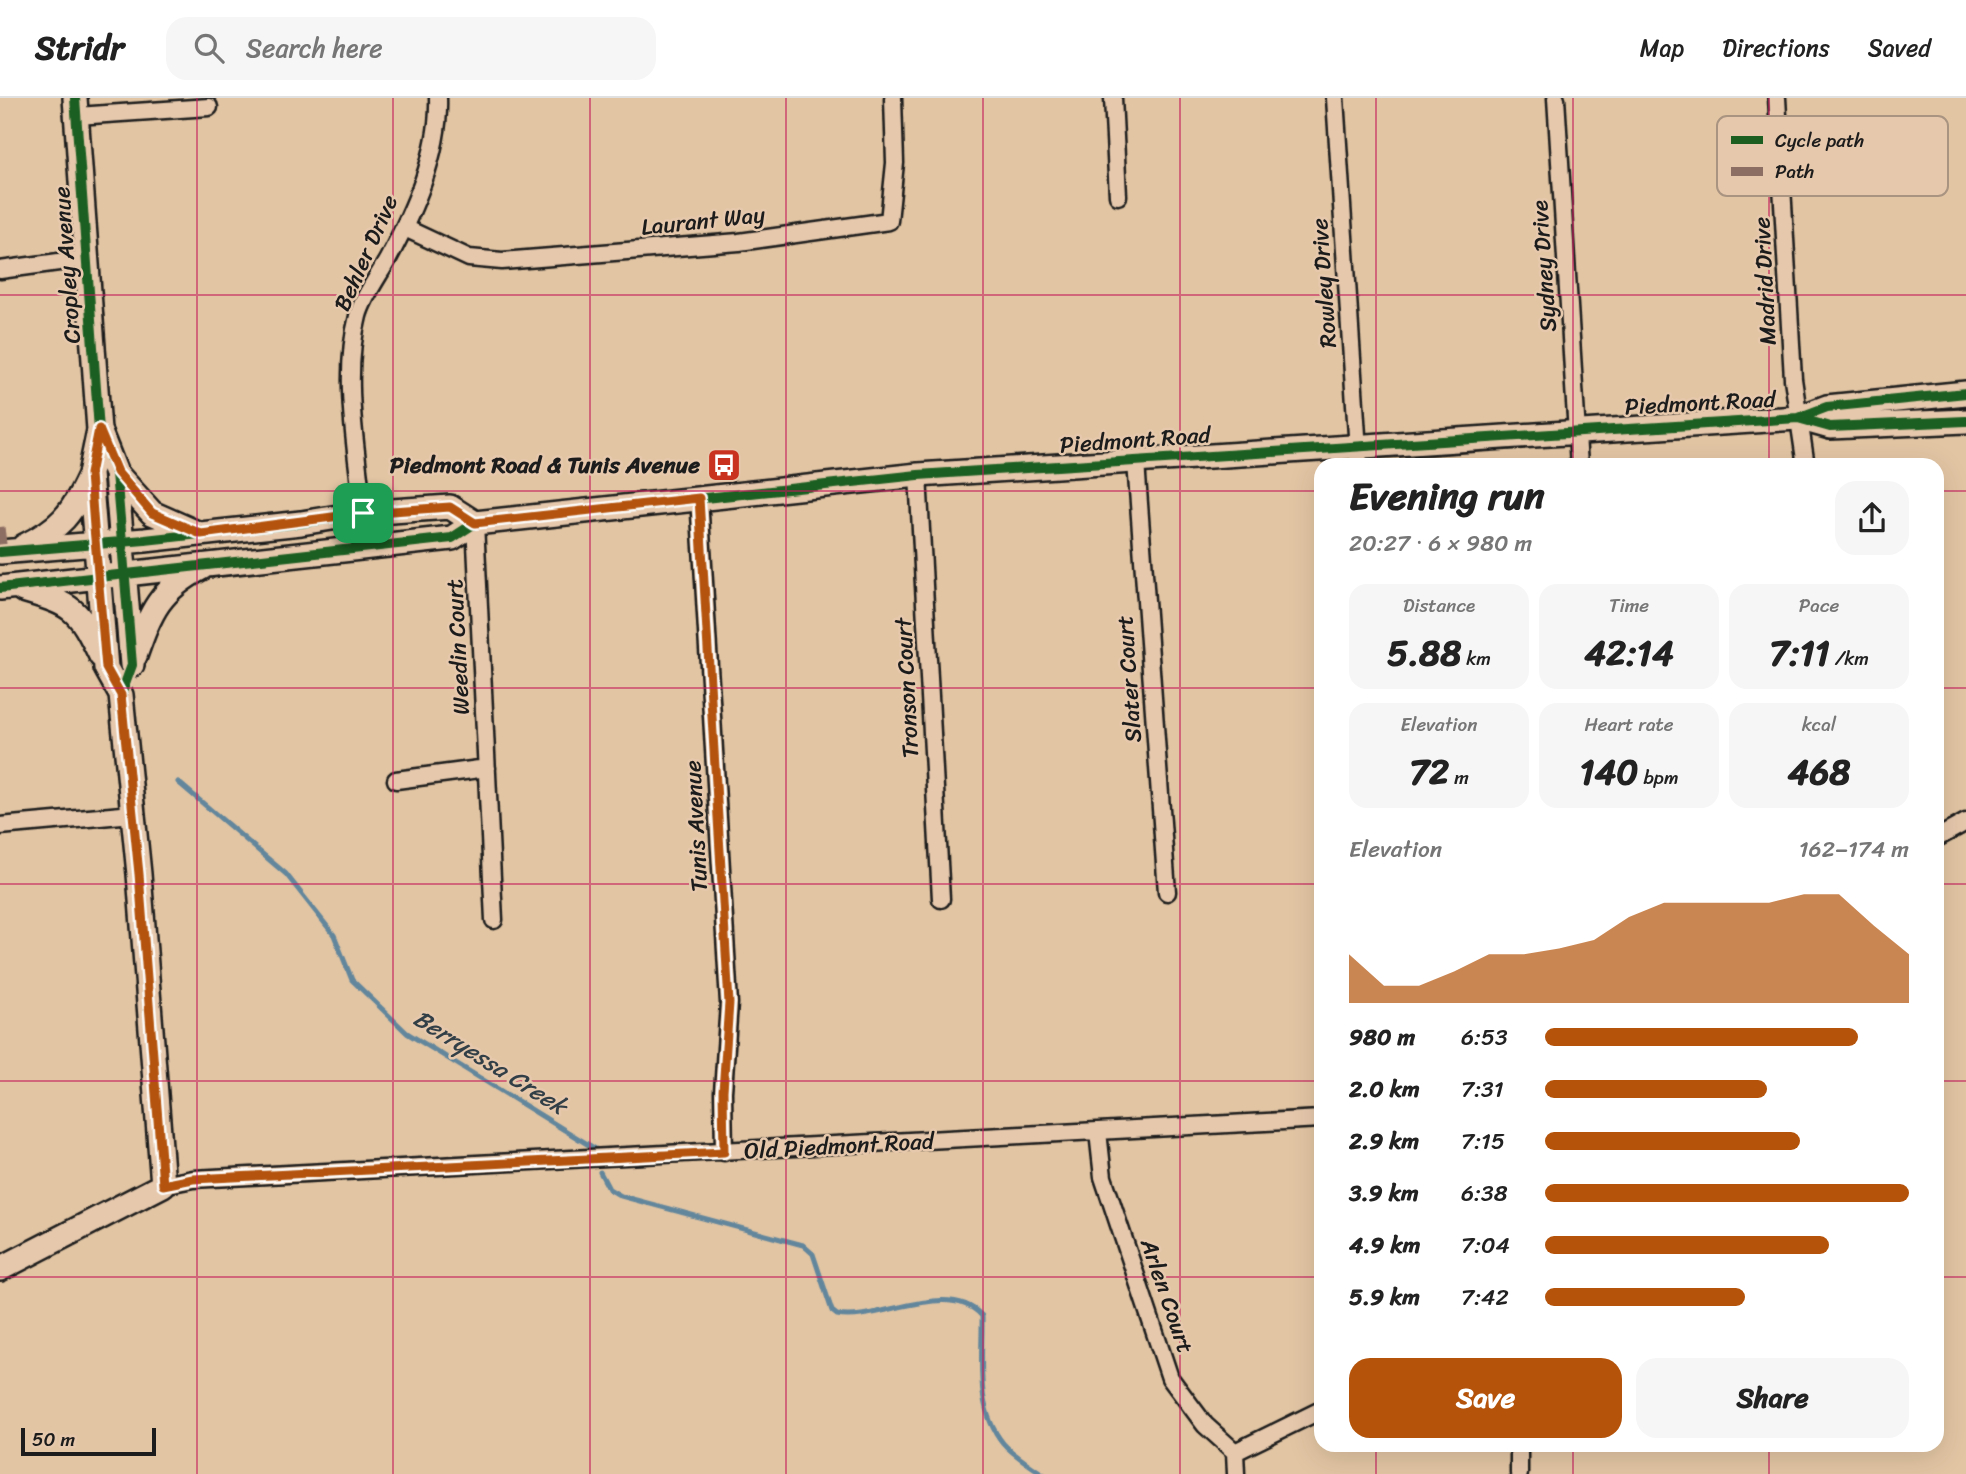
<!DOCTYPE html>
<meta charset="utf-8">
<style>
:root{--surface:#fff;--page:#f6f6f6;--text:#222;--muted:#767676;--line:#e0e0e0;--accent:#b45309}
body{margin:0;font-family:Sriracha,sans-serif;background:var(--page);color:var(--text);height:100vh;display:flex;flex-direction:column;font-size:26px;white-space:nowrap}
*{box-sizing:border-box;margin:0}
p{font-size:23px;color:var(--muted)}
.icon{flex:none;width:38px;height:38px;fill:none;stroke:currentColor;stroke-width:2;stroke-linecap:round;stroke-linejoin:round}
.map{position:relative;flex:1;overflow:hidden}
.details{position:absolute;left:1314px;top:360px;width:630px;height:994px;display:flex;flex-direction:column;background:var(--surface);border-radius:21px;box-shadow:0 7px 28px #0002}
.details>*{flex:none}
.scale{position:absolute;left:21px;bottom:18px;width:135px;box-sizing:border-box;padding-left:7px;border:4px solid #1c1c1c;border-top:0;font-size:19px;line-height:24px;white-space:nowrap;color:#1c1c1c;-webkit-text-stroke:5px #e6c8ac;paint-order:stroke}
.pin{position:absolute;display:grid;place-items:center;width:60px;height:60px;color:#fff;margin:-30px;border-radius:14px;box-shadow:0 4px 10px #0006}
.round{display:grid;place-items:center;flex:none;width:74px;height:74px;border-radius:21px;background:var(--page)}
.summary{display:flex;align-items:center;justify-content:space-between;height:119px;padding:0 35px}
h1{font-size:38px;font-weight:800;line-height:52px}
.metrics{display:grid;grid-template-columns:repeat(3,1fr);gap:10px;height:119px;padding:7px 35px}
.metrics div{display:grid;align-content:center;border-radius:18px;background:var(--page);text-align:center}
.metrics b{font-size:35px;font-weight:800}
.metrics small{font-size:19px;font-weight:400}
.metrics p{font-size:19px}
.chart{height:196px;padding:14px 35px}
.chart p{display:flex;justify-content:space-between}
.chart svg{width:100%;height:126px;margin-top:7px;fill:var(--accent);opacity:.7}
.action{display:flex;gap:14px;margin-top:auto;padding:14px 35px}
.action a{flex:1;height:80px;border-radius:21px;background:var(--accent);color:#fff;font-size:28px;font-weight:800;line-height:80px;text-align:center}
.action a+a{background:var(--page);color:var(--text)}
ul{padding:0 35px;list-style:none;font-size:23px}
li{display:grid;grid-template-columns:112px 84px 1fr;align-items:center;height:52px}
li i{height:18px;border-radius:9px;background:var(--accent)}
header{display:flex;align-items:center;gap:42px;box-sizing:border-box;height:98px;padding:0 35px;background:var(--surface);border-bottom:2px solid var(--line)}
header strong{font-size:33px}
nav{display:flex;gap:38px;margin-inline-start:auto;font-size:24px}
.search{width:490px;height:63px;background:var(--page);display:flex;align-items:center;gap:18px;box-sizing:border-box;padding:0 24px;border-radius:21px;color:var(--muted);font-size:26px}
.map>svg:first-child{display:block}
</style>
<header>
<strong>Stridr</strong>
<div class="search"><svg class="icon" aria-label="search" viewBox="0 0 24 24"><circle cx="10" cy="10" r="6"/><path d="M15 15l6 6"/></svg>Search here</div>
<nav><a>Map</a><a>Directions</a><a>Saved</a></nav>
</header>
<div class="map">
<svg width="1966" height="1376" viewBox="0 0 1966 1376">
<rect width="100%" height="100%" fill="#e2c5a3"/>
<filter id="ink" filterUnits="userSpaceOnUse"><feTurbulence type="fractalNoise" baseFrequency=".0143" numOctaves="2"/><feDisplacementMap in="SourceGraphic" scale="14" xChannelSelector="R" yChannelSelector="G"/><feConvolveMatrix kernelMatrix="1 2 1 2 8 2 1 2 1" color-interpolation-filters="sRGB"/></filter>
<g filter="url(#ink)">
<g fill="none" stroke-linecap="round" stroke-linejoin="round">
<path stroke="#62869c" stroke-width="5" d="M178,684L286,776L334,837L352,882L407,935L597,1052
M600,1074L609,1091L621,1098L803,1147L813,1156L832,1213L837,1217C878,1225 948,1180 982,1218C983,1260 974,1310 1003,1345C1013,1357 1030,1367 1043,1376"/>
<g stroke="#1c1c1c" stroke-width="21">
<path id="street" d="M1113,0L1118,98
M1335,0L1359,368
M1556,0L1579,368
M1777,0L1793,281L1806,368
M77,18L209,9
M405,130L469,160L502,163L739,144L889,123L895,65L893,0
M0,172L88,160
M1136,364L1167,794
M918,377L941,801
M699,399L729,905L723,994L724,1054
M363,415C357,352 342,280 358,218C363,199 378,179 388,161C413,114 440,55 438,0
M475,425L494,822
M396,682L487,670
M0,728L133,716
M1937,740L1966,724
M1098,1034L1103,1079L1170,1280L1205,1327L1235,1354L1236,1376
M163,1087L193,1081L1321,1021
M1519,1348V1376
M1235,1354L1321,1312"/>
</g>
<g stroke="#1c1c1c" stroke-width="28">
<path id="secondary" d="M1798,320L1827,309L1966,295
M99,332L116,375L132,567
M116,375L152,415L195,434
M24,448C61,430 72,416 89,379
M0,454L145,442L301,425L363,415L450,409L475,425
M0,490L452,440L475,425L918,377L1798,320L1830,329L1966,323
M23,492C74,507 78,510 101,558
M135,558C151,513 159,492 203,469
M0,1171L163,1087L139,776L121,597L106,570L90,376L99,332L75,0"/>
</g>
<use href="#street" stroke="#e6c8ac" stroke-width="16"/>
<use href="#secondary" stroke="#e6c8ac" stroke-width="23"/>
<path stroke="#8d6e63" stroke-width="9" stroke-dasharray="18 9" stroke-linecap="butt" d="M0,429L3,454"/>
<g stroke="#e6c8ac" stroke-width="15">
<path id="cycleway" d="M75,0L99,332L90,376L106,570L121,597L139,776L163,1087
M1798,320L1827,309L1966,295
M99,332L116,375L122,444L132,567L121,597
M0,454L145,442L301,425L363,415L450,409L475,425
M0,490L452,440L475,425L918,377L1798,320L1830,329L1966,323"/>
</g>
<use href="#cycleway" stroke="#1b5e20" stroke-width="10"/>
</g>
</g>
<g fill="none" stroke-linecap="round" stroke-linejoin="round" filter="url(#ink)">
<g stroke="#fff" stroke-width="14">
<path id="route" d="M99,331L117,374L152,415L201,436L363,415L450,409L475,425L699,400L729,905L723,993L724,1054L193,1081L163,1087L139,776L121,597L106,570L94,429L90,376Z"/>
</g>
<use href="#route" stroke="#b45309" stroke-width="9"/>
</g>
<path fill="none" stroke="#c2185b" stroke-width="2" stroke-opacity="0.55" d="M197,0V1376M393,0V1376M590,0V1376M786,0V1376M983,0V1376M1180,0V1376M1376,0V368M1573,0V368M1769,0V368M0,197H1966M0,393H1321M1937,393H1966M0,590H1321M1937,590H1966M0,786H1321M1937,786H1966M0,983H1321M1937,983H1966M0,1179H1321M1937,1179H1966M1376,1348V1376M1573,1348V1376M1769,1348V1376"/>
<defs>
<g id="bus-square" transform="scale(1.75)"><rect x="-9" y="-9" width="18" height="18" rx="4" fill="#c8321e" stroke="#e6c8ac"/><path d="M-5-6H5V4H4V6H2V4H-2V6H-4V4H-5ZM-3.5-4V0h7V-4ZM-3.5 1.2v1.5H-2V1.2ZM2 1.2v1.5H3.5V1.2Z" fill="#fff"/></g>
</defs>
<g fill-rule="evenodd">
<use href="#bus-square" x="724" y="367"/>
</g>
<g text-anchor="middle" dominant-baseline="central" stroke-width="5" stroke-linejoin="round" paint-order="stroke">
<g font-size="23" fill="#1c1c1c" stroke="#e6c8ac">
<text transform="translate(703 123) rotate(-6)">Laurant Way</text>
<text transform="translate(366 155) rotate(-66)">Behler Drive</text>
<text transform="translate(67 167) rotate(-94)">Cropley Avenue</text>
<text transform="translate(1544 168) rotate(-94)">Sydney Drive</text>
<text transform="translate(1765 183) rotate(-93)">Madrid Drive</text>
<text transform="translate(1324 185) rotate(-94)">Rowley Drive</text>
<text transform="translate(1700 305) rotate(-3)">Piedmont Road</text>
<text transform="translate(1135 342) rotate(-4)">Piedmont Road</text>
<text transform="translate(458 549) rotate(-93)">Weedin Court</text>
<text transform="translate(1129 581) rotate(-94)">Slater Court</text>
<text transform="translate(907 590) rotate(-93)">Tronson Court</text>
<text transform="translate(696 728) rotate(-93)">Tunis Avenue</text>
<text transform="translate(839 1048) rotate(-3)">Old Piedmont Road</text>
<text transform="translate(1167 1198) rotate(71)">Arlen Court</text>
</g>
<g font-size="23" font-weight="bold" fill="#1c1c1c" stroke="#e6c8ac" text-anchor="end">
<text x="700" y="367">Piedmont Road &amp; Tunis Avenue</text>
</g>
<g font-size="24" font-style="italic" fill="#333f47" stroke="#e6c8ac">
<text transform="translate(490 964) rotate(32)">Berryessa Creek</text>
</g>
</g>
<rect x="1717" y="18" width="231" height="80" rx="10" fill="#e6c8ac" stroke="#a99481" stroke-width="2"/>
<rect x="1731" y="38" width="32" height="8" fill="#1b5e20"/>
<rect x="1731" y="69" width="32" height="9" fill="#8d6e63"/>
<g font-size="19" fill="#1c1c1c">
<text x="1775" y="49">Cycle path</text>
<text x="1775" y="80">Path</text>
</g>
</svg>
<div class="scale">50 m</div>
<div class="pin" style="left:363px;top:415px;background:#1e9e55"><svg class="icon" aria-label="arrive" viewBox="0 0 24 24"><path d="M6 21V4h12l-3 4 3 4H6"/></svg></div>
<section class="details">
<div class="summary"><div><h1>Evening run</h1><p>20:27 · 6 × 980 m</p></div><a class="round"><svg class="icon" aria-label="share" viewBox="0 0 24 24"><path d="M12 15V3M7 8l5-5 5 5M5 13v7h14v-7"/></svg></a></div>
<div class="metrics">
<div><p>Distance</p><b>5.88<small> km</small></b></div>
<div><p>Time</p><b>42:14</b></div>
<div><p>Pace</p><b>7:11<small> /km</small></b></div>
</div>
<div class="metrics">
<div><p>Elevation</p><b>72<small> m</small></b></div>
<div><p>Heart rate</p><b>140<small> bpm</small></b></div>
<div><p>kcal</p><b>468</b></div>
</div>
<div class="chart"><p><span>Elevation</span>162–174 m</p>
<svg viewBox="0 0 160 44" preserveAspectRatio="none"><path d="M0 44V27L10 38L20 38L30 33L40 27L50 27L60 25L70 22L80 14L90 9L100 9L110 9L120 9L130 6L140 6L150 17L160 27V44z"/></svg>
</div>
<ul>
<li><b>980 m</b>6:53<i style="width:86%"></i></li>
<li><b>2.0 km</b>7:31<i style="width:61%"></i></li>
<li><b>2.9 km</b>7:15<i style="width:70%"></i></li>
<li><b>3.9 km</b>6:38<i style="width:100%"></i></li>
<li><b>4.9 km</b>7:04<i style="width:78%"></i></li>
<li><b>5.9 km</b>7:42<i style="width:55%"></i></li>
</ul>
<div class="action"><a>Save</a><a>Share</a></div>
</section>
</div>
